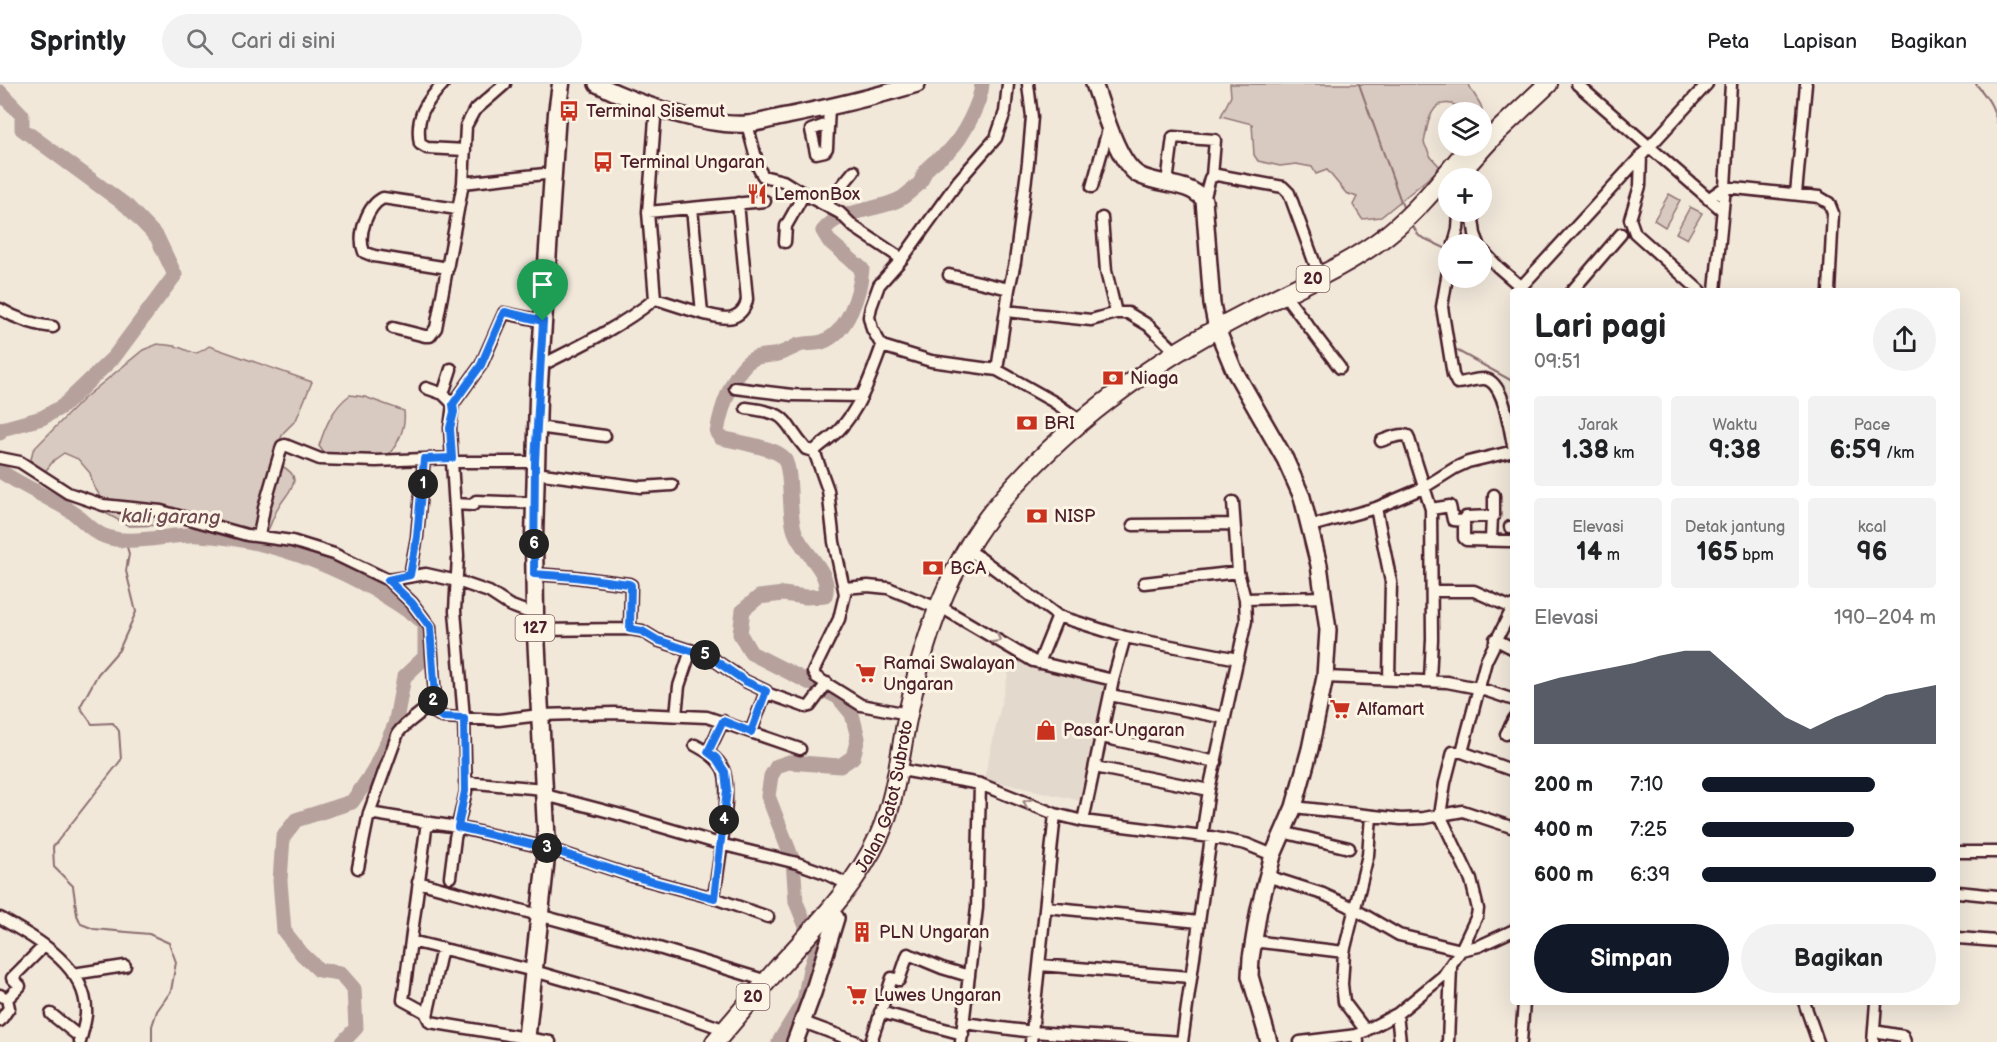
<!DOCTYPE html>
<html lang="id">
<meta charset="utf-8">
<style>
:root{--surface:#fff;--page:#f2f2f2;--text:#202124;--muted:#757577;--line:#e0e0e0;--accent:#111827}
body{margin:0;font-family:"Balsamiq Sans",sans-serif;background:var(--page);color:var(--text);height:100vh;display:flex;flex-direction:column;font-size:22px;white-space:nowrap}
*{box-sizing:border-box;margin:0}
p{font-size:20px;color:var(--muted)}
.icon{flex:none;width:33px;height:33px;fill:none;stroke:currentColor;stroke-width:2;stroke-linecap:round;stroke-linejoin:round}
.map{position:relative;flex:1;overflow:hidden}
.drawer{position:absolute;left:1510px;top:204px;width:450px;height:717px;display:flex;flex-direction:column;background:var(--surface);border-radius:6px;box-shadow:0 6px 24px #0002}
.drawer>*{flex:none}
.fabs{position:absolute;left:1438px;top:18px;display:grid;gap:12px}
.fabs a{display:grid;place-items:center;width:54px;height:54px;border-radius:50%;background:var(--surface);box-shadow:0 6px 24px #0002;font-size:30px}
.pin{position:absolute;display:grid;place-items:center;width:51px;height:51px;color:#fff;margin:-62px -26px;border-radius:50% 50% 50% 0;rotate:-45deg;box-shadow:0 0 6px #0007}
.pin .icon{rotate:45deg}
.km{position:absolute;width:30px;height:30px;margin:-15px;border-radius:50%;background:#222;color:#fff;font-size:16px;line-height:30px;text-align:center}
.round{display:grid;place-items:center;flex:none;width:63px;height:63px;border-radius:32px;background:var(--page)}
.head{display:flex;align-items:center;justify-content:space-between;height:102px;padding:0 24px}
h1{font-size:33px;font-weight:700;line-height:45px}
.figures{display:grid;grid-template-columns:repeat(3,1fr);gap:9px;height:102px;padding:6px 24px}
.figures div{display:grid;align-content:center;border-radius:6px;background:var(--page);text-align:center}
.figures b{font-size:26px;font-weight:700}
.figures small{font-size:16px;font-weight:400}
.figures p{font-size:16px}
.chart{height:168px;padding:12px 24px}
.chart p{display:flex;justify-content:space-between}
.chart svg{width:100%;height:108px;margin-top:6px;fill:var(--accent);opacity:.7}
.cta{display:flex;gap:12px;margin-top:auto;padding:12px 24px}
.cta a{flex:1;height:69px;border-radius:36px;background:var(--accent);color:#fff;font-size:24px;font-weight:700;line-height:69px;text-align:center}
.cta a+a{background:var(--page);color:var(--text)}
ul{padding:0 24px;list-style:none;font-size:20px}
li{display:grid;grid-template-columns:96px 72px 1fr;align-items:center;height:45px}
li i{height:15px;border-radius:8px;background:var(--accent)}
header{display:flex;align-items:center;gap:36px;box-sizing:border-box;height:84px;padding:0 30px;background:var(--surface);border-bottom:2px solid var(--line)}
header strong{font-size:28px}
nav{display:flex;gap:33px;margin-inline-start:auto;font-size:21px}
.search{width:420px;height:54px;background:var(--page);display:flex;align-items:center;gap:15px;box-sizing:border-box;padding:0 21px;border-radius:33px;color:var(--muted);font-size:22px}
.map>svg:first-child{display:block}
</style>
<header>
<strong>Sprintly</strong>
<div class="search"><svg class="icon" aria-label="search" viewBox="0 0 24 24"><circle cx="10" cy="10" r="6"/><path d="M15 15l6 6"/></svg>Cari di sini</div>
<nav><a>Peta</a><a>Lapisan</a><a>Bagikan</a></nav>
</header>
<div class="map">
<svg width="1997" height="958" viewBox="0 0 1997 958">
<rect width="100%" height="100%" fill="#f1e8da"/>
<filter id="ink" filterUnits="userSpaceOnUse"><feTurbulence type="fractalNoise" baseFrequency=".0167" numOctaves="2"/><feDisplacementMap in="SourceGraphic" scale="12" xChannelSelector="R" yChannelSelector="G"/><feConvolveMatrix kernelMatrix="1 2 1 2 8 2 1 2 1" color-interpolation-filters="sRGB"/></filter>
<g filter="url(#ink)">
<path fill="#e4d9cd" d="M1011,577L1108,597L1081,717L984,695Z"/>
<path fill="#d8cac0" stroke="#917476" stroke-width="1.5" d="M1230,0H1469C1472,11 1485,21 1482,31V28H1465C1456,19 1439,14 1432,29C1427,37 1426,50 1424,59L1431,73L1441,84L1381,133L1362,135L1353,121L1357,113L1346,109L1327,86L1316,90L1312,83L1296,80L1280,82L1258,77L1254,71L1252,40L1221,32L1231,12Z
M1669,110L1680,116L1665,143L1654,136Z
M1690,123L1702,129L1687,155L1676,149Z
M158,260C164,261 171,261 178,263C194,268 193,274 209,262L312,298L296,336L284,348L279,358L280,381C308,395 287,407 277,426C273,433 271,441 267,448L237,445L180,427L174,439L170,441L129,442L100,426L102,415L93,401L90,389L78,375L64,369L54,376L44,389L30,380L33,366L83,315L143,266Z
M350,311L365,313L404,327C406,342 399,360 388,371L324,369L319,362C325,343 333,323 350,311Z"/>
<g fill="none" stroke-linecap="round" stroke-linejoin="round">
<path stroke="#8b6d6f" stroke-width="2" d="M1359,0L1404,126
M1976,0C1987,13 1994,22 1997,39
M1411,139L1419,152L1449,166
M1448,229V216
M1452,252L1456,266L1514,298
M125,456L129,470L126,487L136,528L119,566L98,590L80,623L92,640L113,639L119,647L121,676L53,763L54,783L73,802L77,831L81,840L94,845L149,850L169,859L176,878L171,907L157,927L152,942V958
M1804,935L1812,958"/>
<path stroke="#b6a19c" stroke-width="15" d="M0,8L22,31V45L127,122L157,153L175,191L114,273L63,322L42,334L2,345L0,349
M0,387C24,403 51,414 75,430C84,437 93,448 104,452C131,463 170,449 199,451C280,455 361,491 425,539V573L404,593L395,641L373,688L352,718L296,736L283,753L280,797L284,847L302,870L319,886L340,889L354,905L356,944L343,958
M779,958L804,917L810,885L816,867L796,818L793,777L768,712L771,692L777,682L789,678L840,682L853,673L858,654L852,630L838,613L751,569L740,550L743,526L759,513L783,510L806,513L825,512C833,488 802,469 795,448C787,428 794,382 782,372C773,364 735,357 721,354L717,349C720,328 734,282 755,274C762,271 771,272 778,270C785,268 792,264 799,261C806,259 815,260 822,258C848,249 860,209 862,185L829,157L823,147C840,124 878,128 902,114C907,110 915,104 920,99C923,94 924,87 929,83C935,76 944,72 950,66C963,53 981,18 982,0"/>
<g stroke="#4a1f2b" stroke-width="15">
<path id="street" d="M443,0C425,19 415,33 420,60L427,64L465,66
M1008,0L1005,28L996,54L959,96L902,175L879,201L871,223L869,233L872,245L882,262L931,277L997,286L1054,318L1081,337
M1577,0L1722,126
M655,35L648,128L655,215
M747,40L759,85L763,92L783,97L804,110L840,129L854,143L902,175
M828,40L811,46L816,69L825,67L827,64L829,23
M1641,71L1640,102L1630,135L1635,149L1700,207
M463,99L554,89
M1167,99L1173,53L1215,56L1212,92
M1092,103L1109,42
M1796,110L1806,0
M1708,115L1725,103L1819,113L1829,119L1833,129L1829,207
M1204,116L1210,94L1217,91L1283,103L1289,109L1319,191
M826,121L854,87
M692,124L702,229
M648,128L765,117
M1472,128L1475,150L1479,160
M1102,134L1106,187L1116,229
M785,158L786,142L804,110
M1454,160L1458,145L1459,128
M1482,166L1498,183L1521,203L1707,0
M1449,181L1442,223L1453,291L1457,299C1466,299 1476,294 1485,295C1505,298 1510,349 1514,366
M448,184L374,172L364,168C357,151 367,122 383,114L457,125
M949,191L1009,205
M1572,207L1621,150
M1715,207L1725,103L1731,0
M1290,218L1340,284
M0,225C17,235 34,241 53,243
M1006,227L1091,236L1116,229H1128L1148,241L1176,268
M393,244L425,252H430L436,244L463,99L466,42L474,27L505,0
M882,262C871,291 861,323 839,346C831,354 821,360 814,367L828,406L834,458L845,510L839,535L813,588L816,593L861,621L908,630
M540,282C580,262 620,243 655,215C671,219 720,238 733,233C741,230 746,223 747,215L738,119
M997,286L1009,205L1015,178L1028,79L1032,33L1028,0
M426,304L443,310L453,320L450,344L452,378
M735,304L792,311L862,312
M443,310L451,285
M453,320L481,281L504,229L543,237
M746,324C792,330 780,335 806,365L814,367
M537,343L605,352
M1381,357C1390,354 1400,349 1408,352L1431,425L1432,555L1430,596
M0,374L20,378L68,409L103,421L161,427L247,451L292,457L334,470L388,496L426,490L457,497L489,508L509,521L535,531
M535,389L641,403L672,401
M455,420L473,421L476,417L535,419
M1376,424L1391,498L1389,595
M1431,425L1450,422L1453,436L1464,437V454L1466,456L1510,457
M1464,437L1466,433L1494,432V411
M1133,441L1234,440
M1311,442L1376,424L1423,404L1455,384L1468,378L1514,367
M1510,443H1514
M259,452L264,424L282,362L285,361L320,375L376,377L424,375
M1491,456L1492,432
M976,471L1058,532L1125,553L1238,575
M534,490L575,493L629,500L631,501L630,545
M410,491L417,453L424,375L452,374
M388,496L412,519L430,543L435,613C427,628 408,635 398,649L369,729L431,739
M1144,499L1238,488
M844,504L868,502L888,504L937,524
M1432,507H1474L1512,524
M1245,515L1325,513
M946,526L1033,577L1113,596
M535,546L630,545L642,547L657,556L710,573L745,597L766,607L751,648
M1495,555L1514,565
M1039,579L1058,532
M1325,593L1447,598L1478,604L1514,616
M766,609L806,623L810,622L827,599
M1110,611L1225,634
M427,624L443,633L499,636L540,631L614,629L707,633L800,665
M676,631L679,602L691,566
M1506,650L1514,635
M1102,653L1216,678
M695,661C706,667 717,673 723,685C733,705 717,787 714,814
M708,668L723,637
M1462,668L1514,687
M1095,683L1209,706
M907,687L980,700L1055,730L1083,737L1211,753L1246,760L1273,771
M465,698L544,705
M545,711L625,732L720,760L797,779L825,789L849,801
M1294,723L1401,735L1424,734L1463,727L1514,744
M1083,737L1113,596L1125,553
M1282,748L1349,764
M1202,752L1209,706L1246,537L1245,515L1238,488L1233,418
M1958,768H1997
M358,784L369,729
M1267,792L1323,810L1347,821L1399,851L1461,866L1479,862L1514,846
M450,793L455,754L466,707L464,634L455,527L458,472L452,378H535
M418,798L652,862L767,897
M1958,808L1997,812
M1046,823L1199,838
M0,834C35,854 89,883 86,931C85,940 82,949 80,958
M1958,854L1997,857
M411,857L534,887L669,926L726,946
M1253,857L1344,868
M1040,881L1190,893
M73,890L125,882
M0,911L7,915L9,924L0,937
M7,915L20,902L12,894L44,862
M1804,918L1818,958
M880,928L963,950
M51,930L81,954
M1397,930L1400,958
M427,932L442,864
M803,938L857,958
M964,939L1033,948L1182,958
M1366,947L1344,918L1342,900L1344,868L1368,771L1371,732
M1874,947L1903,952L1905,958
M550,958L430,938L425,928L403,916L426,745L431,739L457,743L547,764L632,792L714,814L768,833
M871,958L892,894L899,896L908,870L942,884L969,892
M961,958L977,824L980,700
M1031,958L1055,730
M1182,958L1211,753
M1300,958L1357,951
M1358,958L1357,951L1397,930L1443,892L1461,866L1477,832L1478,825L1471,796L1440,731L1445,699L1453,668H1462L1486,577L1514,521
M1448,958L1451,883
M1521,958L1524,918
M1873,958L1876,918"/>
</g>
<g stroke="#4a1f2b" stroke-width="20">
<path id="secondary" d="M597,0C635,19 705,43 747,40C760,39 774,34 787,32C831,23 874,13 917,0
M1094,0C1103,23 1117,79 1139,91C1160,102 1188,97 1204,116L1212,220L1217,245L1234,286L1285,375L1302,413L1319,481L1328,546L1325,593L1310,665L1294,723L1273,771L1259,825L1251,874L1250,892L1269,958
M795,958L813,909L836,834"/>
</g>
<g stroke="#4a1f2b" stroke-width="21">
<path id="primary" d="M526,958L547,764L535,531L534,453L538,315L557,29L561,0"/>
</g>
<g stroke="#4a1f2b" stroke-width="22">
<g id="highway">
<path d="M1466,82L1496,49L1548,0"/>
<path id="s1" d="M715,958C737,933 757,908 779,883C815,843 856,802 879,752C895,717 899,677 906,640C922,559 947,481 1001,417C1069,337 1155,276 1248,228C1292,205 1348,182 1387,151C1419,126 1444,93 1470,62"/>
</g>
</g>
<use href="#street" stroke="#fcf5e5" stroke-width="10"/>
<use href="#secondary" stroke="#fcf5e5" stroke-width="15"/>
<use href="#primary" stroke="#fcf5e5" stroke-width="16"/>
<use href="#highway" stroke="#fcf5e5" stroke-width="18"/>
</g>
<defs><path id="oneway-chevron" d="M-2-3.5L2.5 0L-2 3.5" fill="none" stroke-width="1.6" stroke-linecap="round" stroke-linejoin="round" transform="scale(1.5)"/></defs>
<g stroke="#a38a88">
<use href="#oneway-chevron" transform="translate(997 555) rotate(29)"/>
<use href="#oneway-chevron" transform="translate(1027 719) rotate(-157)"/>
</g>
</g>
<g fill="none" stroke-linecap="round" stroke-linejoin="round" filter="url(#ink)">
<g stroke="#fff" stroke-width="12">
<path id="route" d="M505,228L543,237L535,378L534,490L575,493L629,500L631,501L630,545L642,547L657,556L710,573L745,597L766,607L751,648L723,637L708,668L716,674L725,688L727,706L714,814L632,792L547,764L458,743L465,707L464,634L443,633L427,624L435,613L430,543L412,519L388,496L410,491L417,453L424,375L452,374L450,344L454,328L453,320L481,281L503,230Z"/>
</g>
<use href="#route" stroke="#1a73e8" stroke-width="8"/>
</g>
<defs>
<g id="bus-bare" transform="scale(1.62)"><path d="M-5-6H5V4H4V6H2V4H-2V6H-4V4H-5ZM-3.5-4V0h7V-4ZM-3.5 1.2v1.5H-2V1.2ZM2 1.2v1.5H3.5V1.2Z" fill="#c8321e" stroke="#fcf5e5" stroke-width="2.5" paint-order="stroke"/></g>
<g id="restaurant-bare" transform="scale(1.62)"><path d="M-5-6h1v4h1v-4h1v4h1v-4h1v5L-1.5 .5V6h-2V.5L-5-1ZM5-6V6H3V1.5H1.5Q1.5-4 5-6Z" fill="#c8321e" stroke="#fcf5e5" stroke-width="2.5" paint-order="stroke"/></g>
<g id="bank-bare" transform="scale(1.62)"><path d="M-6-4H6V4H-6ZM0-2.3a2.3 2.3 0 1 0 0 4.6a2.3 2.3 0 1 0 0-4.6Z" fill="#c8321e" stroke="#fcf5e5" stroke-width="2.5" paint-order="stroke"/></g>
<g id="supermarket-bare" transform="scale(1.62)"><path d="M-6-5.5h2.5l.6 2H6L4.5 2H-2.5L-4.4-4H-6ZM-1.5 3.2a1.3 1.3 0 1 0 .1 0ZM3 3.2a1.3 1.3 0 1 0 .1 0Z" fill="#c8321e" stroke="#fcf5e5" stroke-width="2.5" paint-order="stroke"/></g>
<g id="shop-bare" transform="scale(1.62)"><path d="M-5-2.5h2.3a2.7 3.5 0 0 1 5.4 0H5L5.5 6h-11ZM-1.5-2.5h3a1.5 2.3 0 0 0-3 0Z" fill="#c8321e" stroke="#fcf5e5" stroke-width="2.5" paint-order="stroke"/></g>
<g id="building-bare" transform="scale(1.62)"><path d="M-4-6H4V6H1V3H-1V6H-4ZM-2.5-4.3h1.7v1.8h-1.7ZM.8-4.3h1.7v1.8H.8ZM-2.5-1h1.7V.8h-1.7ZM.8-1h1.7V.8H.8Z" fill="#c8321e" stroke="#fcf5e5" stroke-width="2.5" paint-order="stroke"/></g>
</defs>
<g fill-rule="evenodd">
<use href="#bus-bare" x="569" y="27"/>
<use href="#bus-bare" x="603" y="78"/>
<use href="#restaurant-bare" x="757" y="110"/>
<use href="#bank-bare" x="1113" y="294"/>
<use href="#bank-bare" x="1027" y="339"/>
<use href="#bank-bare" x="1037" y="432"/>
<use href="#bank-bare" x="933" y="484"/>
<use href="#supermarket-bare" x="866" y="589"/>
<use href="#supermarket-bare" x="1340" y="625"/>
<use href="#shop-bare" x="1046" y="646"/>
<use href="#building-bare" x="862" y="848"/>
<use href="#supermarket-bare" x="857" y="911"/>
</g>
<g text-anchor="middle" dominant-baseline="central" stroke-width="6" stroke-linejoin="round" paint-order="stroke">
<g fill="#fcf5e5" stroke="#7f5f63" stroke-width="1.5">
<rect x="1296.5" y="182" width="33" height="26" rx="4.5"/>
<rect x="515.5" y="531" width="39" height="26" rx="4.5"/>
<rect x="736.5" y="900" width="33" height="26" rx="4.5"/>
</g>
<g font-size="16" font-weight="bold" fill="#4a1f2b">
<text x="1313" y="195">20</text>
<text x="535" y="544">127</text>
<text x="753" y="913">20</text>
</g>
<g font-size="18" fill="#4a1f2b" stroke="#fcf5e5" text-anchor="start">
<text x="586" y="27">Terminal Sisemut</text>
<text x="620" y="78">Terminal Ungaran</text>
<text x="774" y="110">LemonBox</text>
<text x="1130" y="294">Niaga</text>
<text x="1044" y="339">BRI</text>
<text x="1054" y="432">NISP</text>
<text x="950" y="484">BCA</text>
<text x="883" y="579">Ramai Swalayan<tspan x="883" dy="21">Ungaran</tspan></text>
<text x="1357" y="625">Alfamart</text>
<text x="1063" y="646">Pasar Ungaran</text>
<text x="879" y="848">PLN Ungaran</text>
<text x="874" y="911">Luwes Ungaran</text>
</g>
<g font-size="18" fill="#4a1f2b" stroke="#fcf5e5">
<text stroke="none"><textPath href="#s1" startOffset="304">Jalan Gatot Subroto</textPath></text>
</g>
<g font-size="20" font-style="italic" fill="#704c53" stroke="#fcf5e5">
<text transform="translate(171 433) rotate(1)">kali garang</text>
</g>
</g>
</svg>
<div class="fabs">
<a><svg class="icon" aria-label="layers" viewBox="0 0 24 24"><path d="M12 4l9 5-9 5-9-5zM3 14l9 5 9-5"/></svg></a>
<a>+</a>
<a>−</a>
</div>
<div class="pin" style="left:543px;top:237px;background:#1e9e55"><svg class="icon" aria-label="arrive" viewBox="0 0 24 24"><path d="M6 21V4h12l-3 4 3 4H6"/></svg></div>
<b class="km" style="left:423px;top:400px">1</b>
<b class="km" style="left:433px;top:617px">2</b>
<b class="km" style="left:547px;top:764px">3</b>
<b class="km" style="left:724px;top:736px">4</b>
<b class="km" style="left:705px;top:571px">5</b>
<b class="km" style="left:534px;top:460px">6</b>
<section class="drawer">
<div class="head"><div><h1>Lari pagi</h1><p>09:51</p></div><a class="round"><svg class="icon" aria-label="share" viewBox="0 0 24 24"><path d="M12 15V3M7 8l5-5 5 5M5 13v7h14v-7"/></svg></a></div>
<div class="figures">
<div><p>Jarak</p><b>1.38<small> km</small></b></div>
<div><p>Waktu</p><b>9:38</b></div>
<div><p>Pace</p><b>6:59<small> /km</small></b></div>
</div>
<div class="figures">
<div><p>Elevasi</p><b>14<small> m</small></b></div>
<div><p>Detak jantung</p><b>165<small> bpm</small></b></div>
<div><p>kcal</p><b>96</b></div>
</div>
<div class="chart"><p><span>Elevasi</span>190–204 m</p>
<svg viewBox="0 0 160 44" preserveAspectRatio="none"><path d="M0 44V20L10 17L20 15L30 13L40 11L50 8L60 6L70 6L80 15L90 24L100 33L110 38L120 33L130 29L140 24L150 22L160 20V44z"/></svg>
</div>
<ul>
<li><b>200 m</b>7:10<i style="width:74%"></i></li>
<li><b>400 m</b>7:25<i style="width:65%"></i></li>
<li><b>600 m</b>6:39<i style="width:100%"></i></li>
</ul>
<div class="cta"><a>Simpan</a><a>Bagikan</a></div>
</section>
</div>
